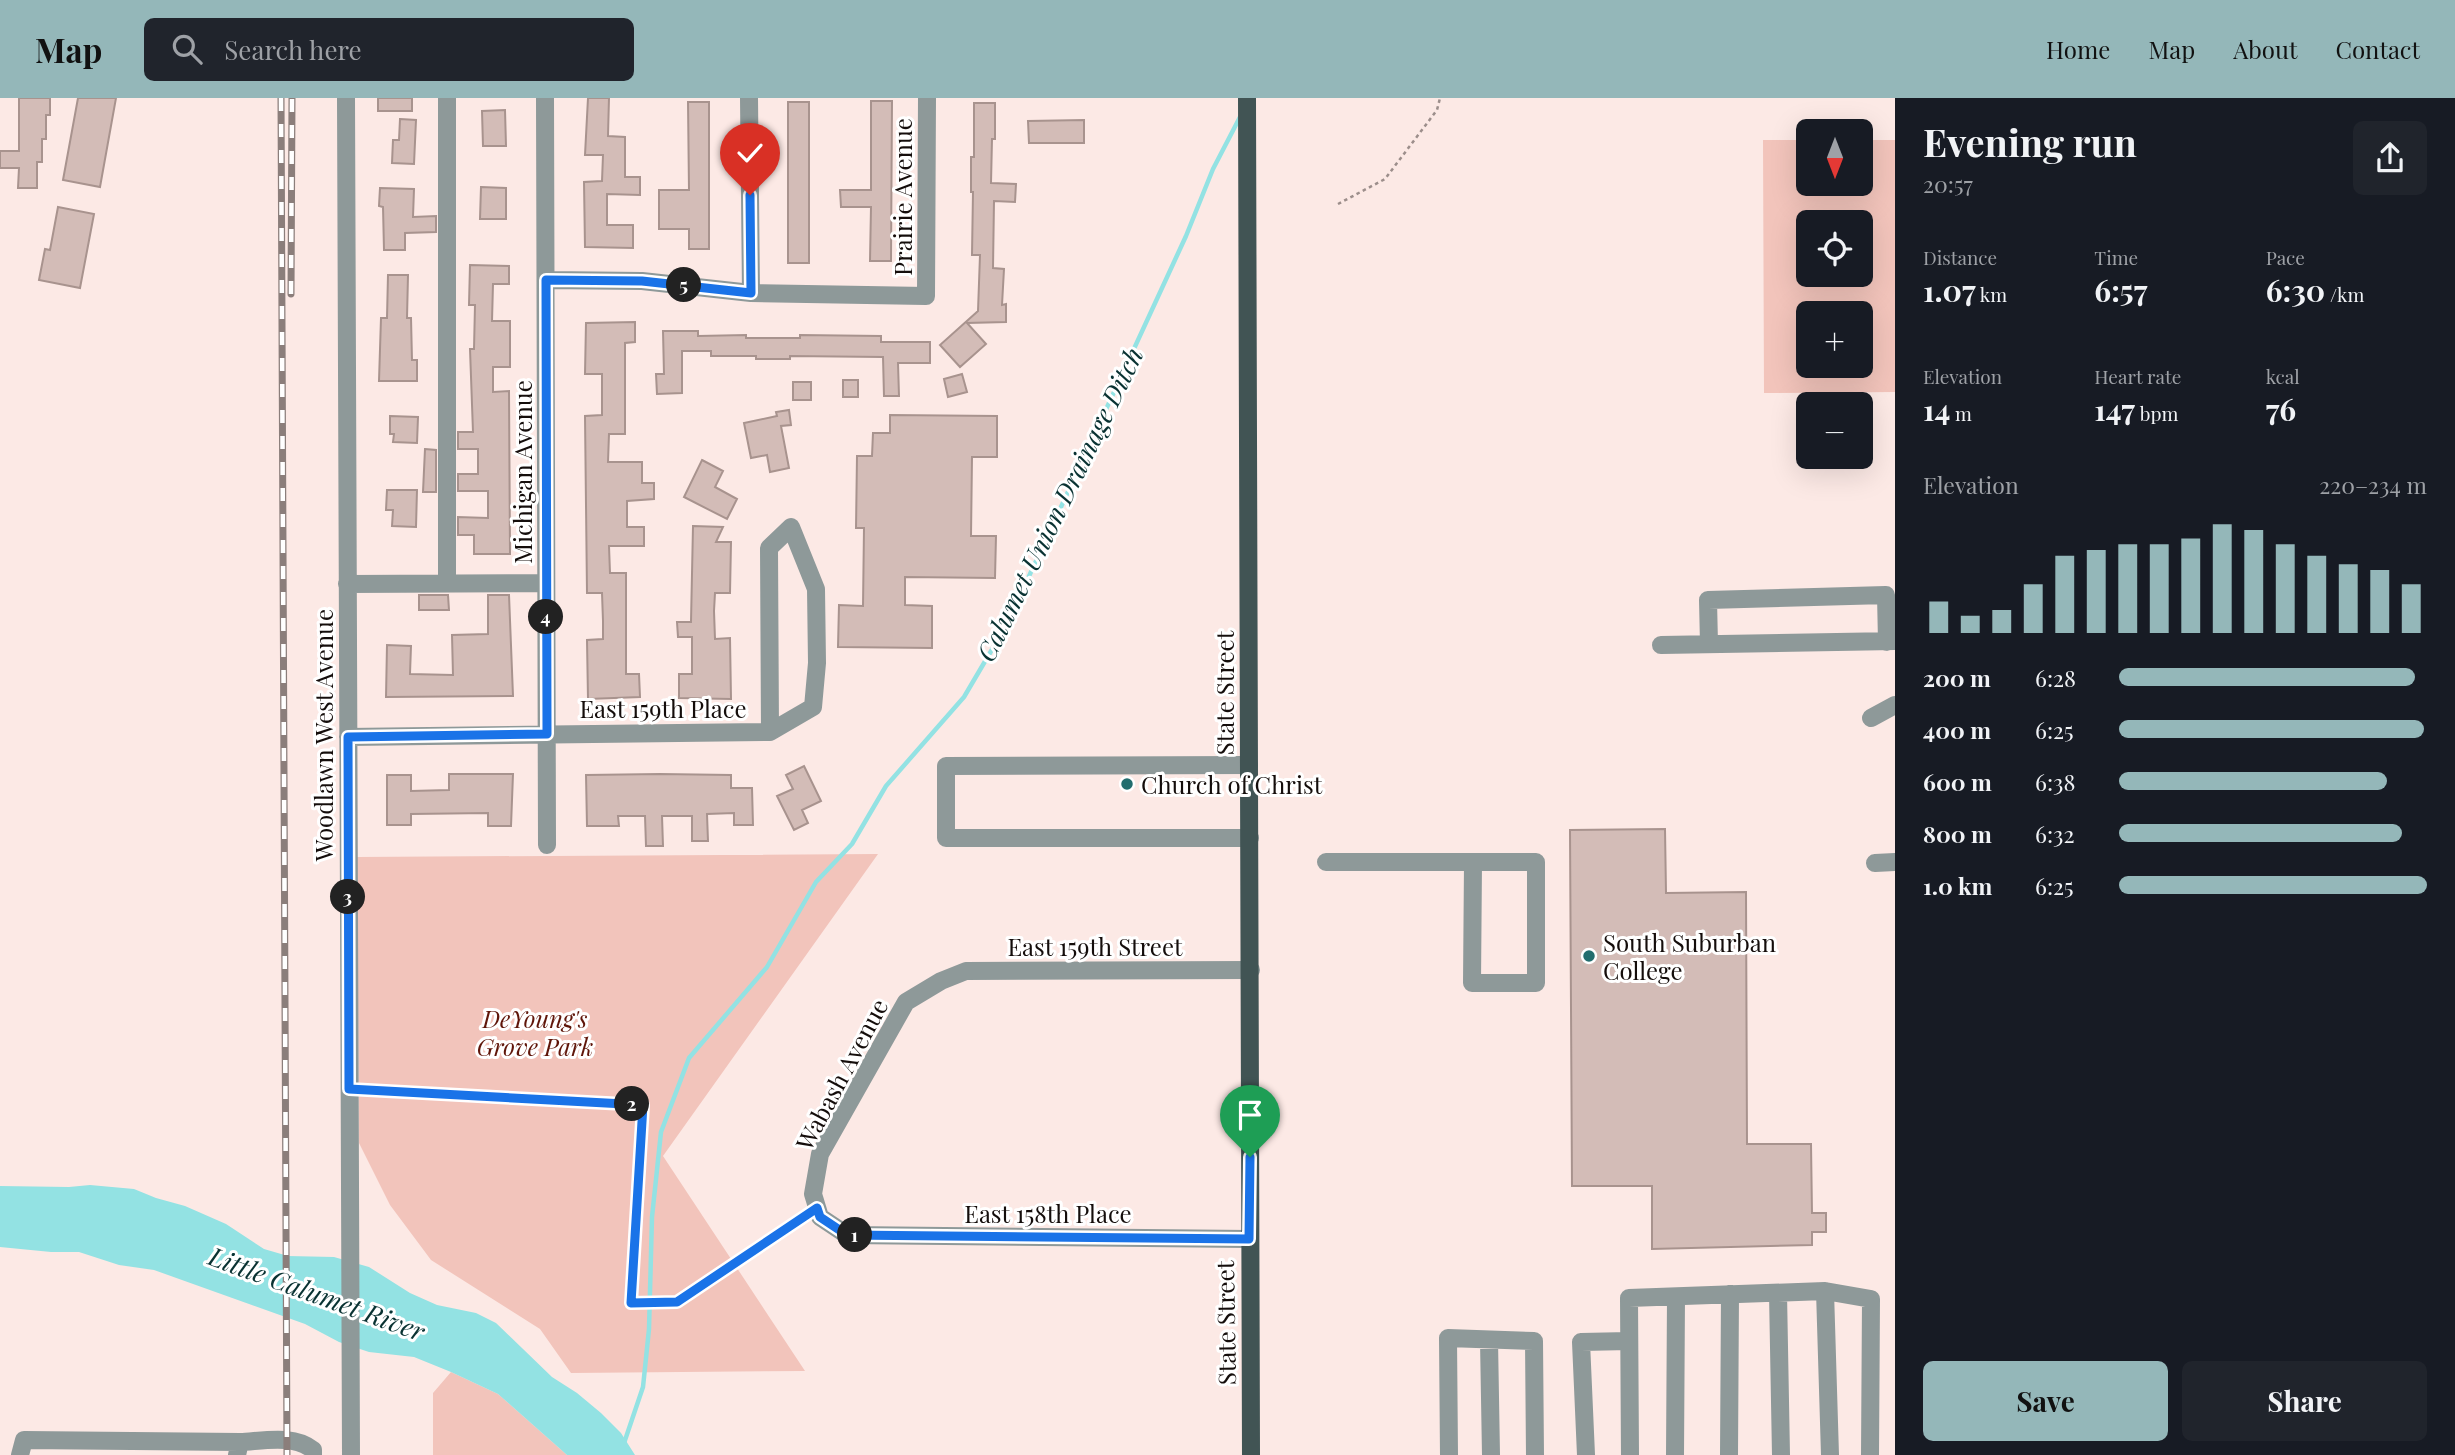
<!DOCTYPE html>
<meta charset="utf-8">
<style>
:root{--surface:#171b24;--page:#20242c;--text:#f1f3f6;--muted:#9ea1a6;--accent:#94b7b9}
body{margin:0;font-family:"Playfair Display",serif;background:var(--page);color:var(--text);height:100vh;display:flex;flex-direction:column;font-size:26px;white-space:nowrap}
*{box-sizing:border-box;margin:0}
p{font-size:23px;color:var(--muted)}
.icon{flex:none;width:38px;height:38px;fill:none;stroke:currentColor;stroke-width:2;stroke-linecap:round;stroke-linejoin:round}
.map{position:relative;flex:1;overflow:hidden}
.panel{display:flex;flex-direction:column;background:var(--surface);width:560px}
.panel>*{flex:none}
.needle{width:46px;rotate:180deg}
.tools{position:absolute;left:1796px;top:21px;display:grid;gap:14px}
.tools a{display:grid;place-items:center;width:77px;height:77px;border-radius:10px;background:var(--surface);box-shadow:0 7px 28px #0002;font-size:35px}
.pin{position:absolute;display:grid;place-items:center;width:60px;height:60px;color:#fff;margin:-72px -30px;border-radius:50% 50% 50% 0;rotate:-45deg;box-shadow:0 0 7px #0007}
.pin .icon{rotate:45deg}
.km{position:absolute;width:35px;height:35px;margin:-18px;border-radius:50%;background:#222;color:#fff;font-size:19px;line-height:35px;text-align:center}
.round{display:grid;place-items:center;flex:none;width:74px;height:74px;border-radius:10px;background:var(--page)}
.headline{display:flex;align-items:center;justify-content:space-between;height:119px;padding:0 28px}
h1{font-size:38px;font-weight:700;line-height:52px}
.figures{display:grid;grid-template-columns:repeat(3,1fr);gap:10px;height:119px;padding:7px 28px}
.figures div{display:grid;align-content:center}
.figures b{font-size:30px;font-weight:700}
.figures small{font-size:19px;font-weight:400}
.figures p{font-size:19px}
.chart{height:196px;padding:14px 28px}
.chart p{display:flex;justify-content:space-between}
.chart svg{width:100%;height:126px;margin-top:7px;stroke:var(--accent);stroke-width:6}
.action{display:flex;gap:14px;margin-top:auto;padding:14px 28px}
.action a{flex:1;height:80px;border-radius:10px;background:var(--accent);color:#111;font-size:28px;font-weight:700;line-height:80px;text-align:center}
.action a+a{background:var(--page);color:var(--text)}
ul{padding:0 28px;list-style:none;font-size:23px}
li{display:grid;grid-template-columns:112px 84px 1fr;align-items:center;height:52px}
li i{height:18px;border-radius:9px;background:var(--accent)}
header{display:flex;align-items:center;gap:42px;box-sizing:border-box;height:98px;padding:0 35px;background:var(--accent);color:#111}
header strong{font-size:33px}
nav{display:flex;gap:38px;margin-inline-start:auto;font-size:24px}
.search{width:490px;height:63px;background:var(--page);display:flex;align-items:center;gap:18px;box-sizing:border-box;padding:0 24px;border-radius:10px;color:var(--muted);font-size:26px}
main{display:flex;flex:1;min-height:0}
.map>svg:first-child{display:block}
</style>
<header>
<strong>Map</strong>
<div class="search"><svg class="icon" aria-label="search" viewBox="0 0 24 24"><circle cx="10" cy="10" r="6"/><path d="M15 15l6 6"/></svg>Search here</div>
<nav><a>Home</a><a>Map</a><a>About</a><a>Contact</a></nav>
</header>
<main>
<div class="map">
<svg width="1895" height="1357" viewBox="0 0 1895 1357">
<rect width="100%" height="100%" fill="#fce9e5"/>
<path fill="#f2c4bb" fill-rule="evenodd" d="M1763,42H1808V86H1860V42H1895V294L1764,295ZM1860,124V177H1808V124ZM1808,215H1860V268H1808Z
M878,756L663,1058L805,1273L571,1275L540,1231L431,1162L390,1107L359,1045L357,759Z
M451,1274L498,1296L567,1357H433V1295Z"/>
<path fill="#93e2e3" d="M90,1087L134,1091L156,1100L185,1108L226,1126L264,1151L288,1158L334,1159L369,1169L410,1195L437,1207L476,1215L496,1225L552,1279L577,1295L601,1315L621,1335L635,1357H567L498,1296L451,1274L414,1259L369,1254L339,1244L305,1226L154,1172L119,1167L79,1154H51L0,1149V1088L69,1089Z"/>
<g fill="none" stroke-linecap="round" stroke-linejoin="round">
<path stroke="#93e2e3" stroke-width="4.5" d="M620,1357L643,1289L649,1231L652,1119L661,1034L689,960L767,869L816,784L852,746L886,688L964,599L1007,526L1186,138L1213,71L1240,19"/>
</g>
<path fill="#d3bcb7" stroke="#a8938e" stroke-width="2" d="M19,0H50V17H46V41H42V64H37V90H18L19,70H0V53H19Z
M78,0H116L100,89L63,82Z
M378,0H412V13H378Z
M588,0H609L608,38L625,39V79H640V97L607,96V127H633V150L585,149L584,84L602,83L603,57H585Z
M871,3H892L891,163H870L871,109H841L840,92H871Z
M688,4H709V151H689V131H659V92H689Z
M788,4H809V165H788Z
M974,5H995V41H992L991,85L1016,86L1015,104L994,103L993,170L1004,171L1002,207L1006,206V224L967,225L986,246L960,269L940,247L978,213L980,157H972L973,94H971V59H974Z
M505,12L506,48H483L482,13Z
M400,21L416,22L414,66L392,65L393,42H399Z
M1084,22V45H1029L1028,23Z
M481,89L506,90V121H480Z
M380,90L414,91L413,119L436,118V134L405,135V152H384L383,109L379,108Z
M58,109L94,116L80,190L39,182L45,151L50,152Z
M470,167L509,168V186H493L492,223H510V269H493V294L509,293L510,456H474V437H458V419L488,420V393H458V376H478V351H458V334H473L470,251H474L475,207H469Z
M388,177H408L407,220H411L412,262H417V283H379L381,220H387Z
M635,224V244L625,245V336H609L608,364H642V385H654V401L627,403V429H644V448H609L610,475H626V576H639L640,599L588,601L587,542L603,541V523L602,495H587L585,318L602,317V276H585L586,225Z
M663,233H698V238L746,237V240H800V237L881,238V244H930V265H898L899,298H884L883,259L790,258V261H756V258H711V253H682V295L657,296L656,276H664Z
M962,276L967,294L948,299L944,281Z
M843,282H858V299H843Z
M793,284H811V302H793Z
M789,312L791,327L781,328L789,370L770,374L767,357L751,360L744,325L777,318L776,314Z
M890,317L997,318V359H972L971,438H996L995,480L905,479V507L932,508V550L838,549L839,507L863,508L864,430H856L857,358H872L873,335H890Z
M390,318L418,319L417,345L393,344L394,336H390Z
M425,351L436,352V394H423Z
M702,362L723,373L715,389L737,401L727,421L684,399Z
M387,392H417L416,429L392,428L393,412H386Z
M693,428L723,429L716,444H731L730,495H715L714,513L715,541L730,540L731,601L679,600V576H692V539H678L677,524H691Z
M419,497H448L449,512H419Z
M488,497H509L513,598L386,599L387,547L411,548L410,576L453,577L452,537L488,536Z
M804,668L821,703L802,712L808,725L794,732L777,698L793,691L786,677Z
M449,676H513L511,728H488V715L411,716V727H387V677H411V693L449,692Z
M660,676L731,677V690H752L753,727H734V715L707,716L708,743H692V718H662L663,748H646L645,718H618L619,728H587L586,677Z
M1665,731L1666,795L1746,794L1747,1046H1811L1812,1115H1826V1134H1812V1147L1652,1151V1088H1572L1570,732Z"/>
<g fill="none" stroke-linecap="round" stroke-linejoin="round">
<path stroke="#9c8e8b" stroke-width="2.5" stroke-dasharray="3.5 3.5" stroke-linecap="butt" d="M1338,106L1385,81L1437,12L1440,0
M365,992L643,1007L631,1205L678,1204L803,1120"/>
<path stroke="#8e9999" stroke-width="18" d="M346,0L351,1357
M447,0V485
M545,0L547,747
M749,0L751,195
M546,182L642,183L751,195L926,198L927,0
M347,486L546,485
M1709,546L1708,502L1886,497L1887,544
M1661,547L1895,543
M1871,620L1895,607
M348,639L770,634L813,609L817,565L816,491L791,429L769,450L770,634
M1249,667L946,668V740H1250
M1326,764H1536V885H1472L1473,765
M1875,765L1895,764
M1249,1141L847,1137L820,1119L813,1096L820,1056L906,904L941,883L966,873L1251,872
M1825,1193L1830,1357
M1778,1195L1781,1357
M1489,1242L1491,1357
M20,1357L24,1342L240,1344
M237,1357L240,1344C263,1343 294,1336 313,1352V1357
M1449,1357L1448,1240L1534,1243L1535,1357
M1586,1357L1581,1244L1629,1243
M1630,1357L1629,1200L1825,1193L1871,1201L1870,1357
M1675,1357L1676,1199
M1729,1357L1730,1196"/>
<path stroke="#415454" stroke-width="18" d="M1247,0L1251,1357"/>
<g stroke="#8b7e7b" stroke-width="7">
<path id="rail" d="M281,0L287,1357
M291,196L292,0"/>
</g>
<use href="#rail" stroke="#fff" stroke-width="4.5" stroke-dasharray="13" stroke-linecap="butt"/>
</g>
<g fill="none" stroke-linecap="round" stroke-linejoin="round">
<g stroke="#fff" stroke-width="14">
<path id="route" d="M750,97L751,195L642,183L546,182L547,636L348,639L349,991L643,1007L631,1205L677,1204L817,1110L820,1119L847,1137L1249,1141L1250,1059"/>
</g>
<use href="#route" stroke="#1a73e8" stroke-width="9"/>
</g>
<g fill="#226d6e" stroke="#fff" stroke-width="2.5">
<circle cx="1127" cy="686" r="7"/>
<circle cx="1589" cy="858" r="7"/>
</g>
<g text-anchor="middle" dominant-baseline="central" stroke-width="6" stroke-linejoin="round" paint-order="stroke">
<g font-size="24" fill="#140d0b" stroke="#fff">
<text transform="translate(902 99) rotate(-90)">Prairie Avenue</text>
<text transform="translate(522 374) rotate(-90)">Michigan Avenue</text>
<text transform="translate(1224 595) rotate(-90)">State Street</text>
<text x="663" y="610">East 159th Place</text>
<text transform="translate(323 637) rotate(-90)">Woodlawn West Avenue</text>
<text x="1095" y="848">East 159th Street</text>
<text transform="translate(841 976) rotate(-62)">Wabash Avenue</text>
<text x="1048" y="1115">East 158th Place</text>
<text transform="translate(1225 1225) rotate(-91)">State Street</text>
</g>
<g font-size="24" fill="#140d0b" stroke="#fff" text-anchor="start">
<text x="1141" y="686">Church of Christ</text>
<text x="1603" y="844">South Suburban<tspan x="1603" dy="28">College</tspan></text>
</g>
<g font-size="24" font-style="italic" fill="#5f1509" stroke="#fff">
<text x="535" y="920">DeYoung's<tspan x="535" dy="28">Grove Park</tspan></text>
</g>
<g font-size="26" font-style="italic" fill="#093232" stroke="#fff">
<text transform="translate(1059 406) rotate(-64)">Calumet Union Drainage Ditch</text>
<text transform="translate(317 1195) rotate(20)">Little Calumet River</text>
</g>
</g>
</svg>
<div class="tools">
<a><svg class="needle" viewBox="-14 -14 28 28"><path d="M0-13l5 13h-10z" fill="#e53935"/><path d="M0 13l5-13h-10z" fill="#9ea1a6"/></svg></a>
<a><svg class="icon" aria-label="locate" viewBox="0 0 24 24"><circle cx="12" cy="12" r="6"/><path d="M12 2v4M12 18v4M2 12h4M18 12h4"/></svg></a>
<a>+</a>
<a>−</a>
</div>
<div class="pin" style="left:1250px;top:1059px;background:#1e9e55"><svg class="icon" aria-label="arrive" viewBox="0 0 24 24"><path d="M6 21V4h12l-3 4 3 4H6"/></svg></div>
<div class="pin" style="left:750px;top:97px;background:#d93025"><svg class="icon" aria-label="check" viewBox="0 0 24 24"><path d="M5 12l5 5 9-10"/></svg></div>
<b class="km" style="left:855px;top:1137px">1</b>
<b class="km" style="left:632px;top:1006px">2</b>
<b class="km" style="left:348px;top:799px">3</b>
<b class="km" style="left:546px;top:519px">4</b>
<b class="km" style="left:684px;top:187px">5</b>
</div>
<section class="panel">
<div class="headline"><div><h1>Evening run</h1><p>20:57</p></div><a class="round"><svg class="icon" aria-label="share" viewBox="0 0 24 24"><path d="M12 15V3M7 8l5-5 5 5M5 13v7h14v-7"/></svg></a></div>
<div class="figures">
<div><p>Distance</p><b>1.07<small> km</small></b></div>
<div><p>Time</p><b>6:57</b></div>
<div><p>Pace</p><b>6:30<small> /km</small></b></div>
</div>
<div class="figures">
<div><p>Elevation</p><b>14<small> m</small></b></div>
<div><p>Heart rate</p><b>147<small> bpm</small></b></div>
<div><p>kcal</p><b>76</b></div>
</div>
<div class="chart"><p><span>Elevation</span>220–234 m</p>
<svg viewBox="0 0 160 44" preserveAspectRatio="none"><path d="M5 44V33M15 44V38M25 44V36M35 44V27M45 44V17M55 44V15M65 44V13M75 44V13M85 44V11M95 44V6M105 44V8M115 44V13M125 44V17M135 44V20M145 44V22M155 44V27"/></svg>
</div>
<ul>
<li><b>200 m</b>6:28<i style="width:96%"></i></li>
<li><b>400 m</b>6:25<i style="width:99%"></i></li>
<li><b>600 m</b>6:38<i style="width:87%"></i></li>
<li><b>800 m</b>6:32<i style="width:92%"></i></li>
<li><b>1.0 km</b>6:25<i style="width:100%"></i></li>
</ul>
<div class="action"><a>Save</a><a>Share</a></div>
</section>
</main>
